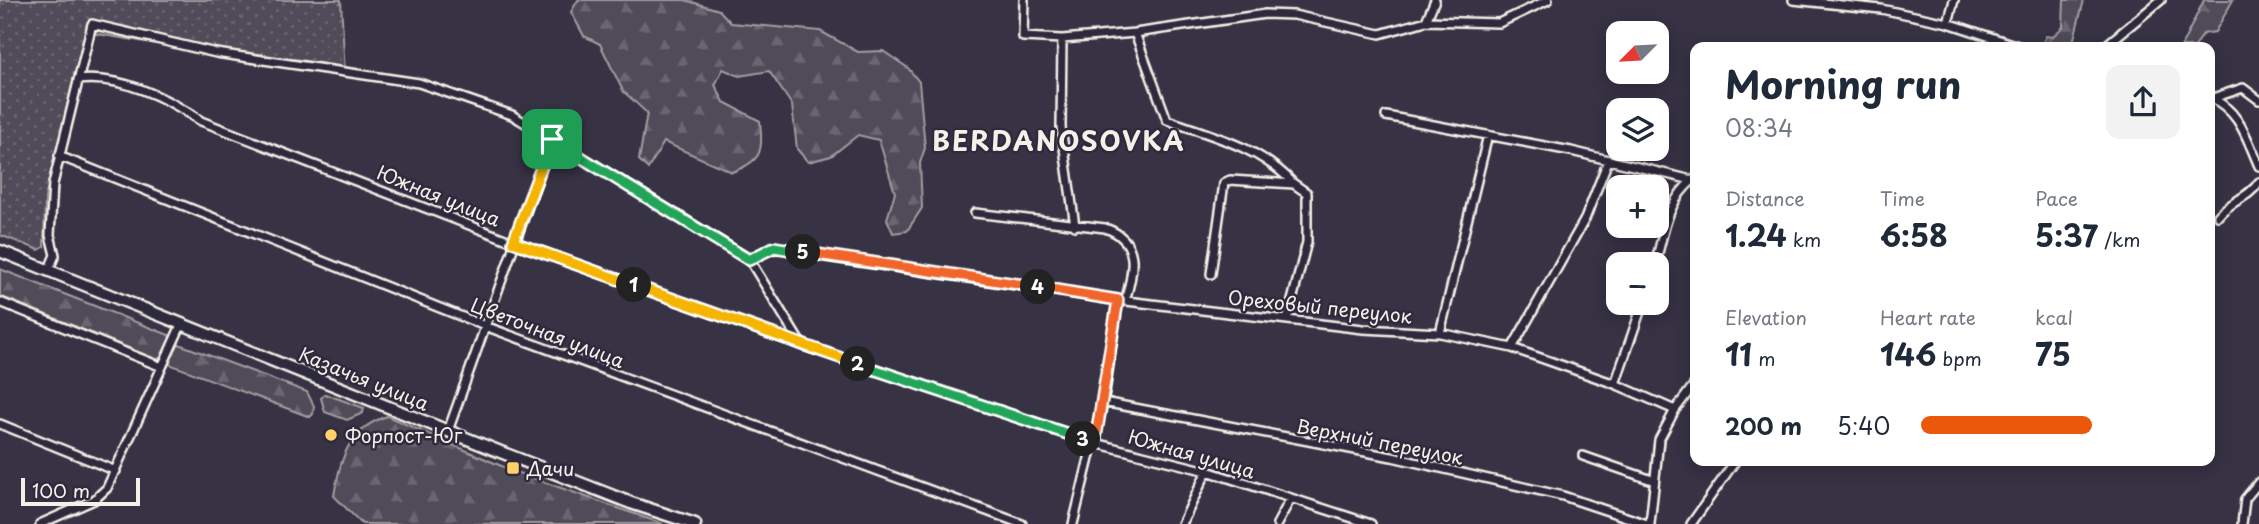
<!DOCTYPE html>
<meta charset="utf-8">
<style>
:root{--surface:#fff;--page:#f2f2f3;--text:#1f2937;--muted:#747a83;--accent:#ea580c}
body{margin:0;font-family:"Playpen Sans",sans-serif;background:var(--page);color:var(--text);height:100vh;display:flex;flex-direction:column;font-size:26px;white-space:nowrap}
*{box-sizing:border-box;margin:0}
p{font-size:23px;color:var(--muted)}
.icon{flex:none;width:38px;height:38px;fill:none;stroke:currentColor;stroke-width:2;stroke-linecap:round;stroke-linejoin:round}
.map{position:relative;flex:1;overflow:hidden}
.drawer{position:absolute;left:1690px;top:42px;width:525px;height:424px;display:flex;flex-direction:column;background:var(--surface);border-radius:14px;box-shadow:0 4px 18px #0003}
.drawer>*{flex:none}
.needle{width:46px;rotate:246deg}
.buttons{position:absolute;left:1606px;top:21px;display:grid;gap:14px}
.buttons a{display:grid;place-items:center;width:63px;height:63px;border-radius:14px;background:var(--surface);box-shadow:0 4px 18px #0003;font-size:35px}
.scale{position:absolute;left:21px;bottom:18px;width:119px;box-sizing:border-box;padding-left:7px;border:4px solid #f4f1e8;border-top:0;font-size:19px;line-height:24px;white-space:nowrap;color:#f4f1e8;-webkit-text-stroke:5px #2f2a3d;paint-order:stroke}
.pin{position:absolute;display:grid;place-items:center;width:60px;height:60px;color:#fff;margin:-30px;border-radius:14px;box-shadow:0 4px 10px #0006}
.km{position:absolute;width:35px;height:35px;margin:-18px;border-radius:50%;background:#222;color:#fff;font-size:19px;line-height:35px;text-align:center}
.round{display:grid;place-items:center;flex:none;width:74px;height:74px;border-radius:14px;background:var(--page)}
.head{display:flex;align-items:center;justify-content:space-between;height:119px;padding:0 35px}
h1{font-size:38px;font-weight:700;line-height:52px}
.metrics{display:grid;grid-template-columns:repeat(3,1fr);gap:10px;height:119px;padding:7px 35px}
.metrics div{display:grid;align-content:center}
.metrics b{font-size:30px;font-weight:700}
.metrics small{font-size:19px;font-weight:400}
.metrics p{font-size:19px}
ul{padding:0 35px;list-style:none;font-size:23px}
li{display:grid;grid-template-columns:112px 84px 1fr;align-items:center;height:52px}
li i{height:18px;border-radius:9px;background:var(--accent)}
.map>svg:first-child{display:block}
</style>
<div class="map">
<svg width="2259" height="524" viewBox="0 0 2259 524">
<defs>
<pattern id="forest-firs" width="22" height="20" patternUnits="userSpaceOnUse" patternTransform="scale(1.75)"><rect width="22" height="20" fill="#504b59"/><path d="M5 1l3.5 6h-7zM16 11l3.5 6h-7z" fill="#6a6571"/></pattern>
<pattern id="garden-dots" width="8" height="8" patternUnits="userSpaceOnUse" patternTransform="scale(1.75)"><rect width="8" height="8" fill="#504b59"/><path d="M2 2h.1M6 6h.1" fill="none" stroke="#6a6571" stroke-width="1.8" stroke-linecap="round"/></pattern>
</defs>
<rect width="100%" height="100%" fill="#373244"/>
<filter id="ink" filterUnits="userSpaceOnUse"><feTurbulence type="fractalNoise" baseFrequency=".0143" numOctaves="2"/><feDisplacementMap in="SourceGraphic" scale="14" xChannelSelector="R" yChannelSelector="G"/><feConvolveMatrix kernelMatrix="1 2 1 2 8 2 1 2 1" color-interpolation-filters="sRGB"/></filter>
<g filter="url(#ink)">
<path fill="url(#forest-firs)" stroke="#a29ea0" stroke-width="2" d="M578,0H685L719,10L731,23L820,31L858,52L883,51L908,68L919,82L925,148L920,163L922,208L907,231L893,233L887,219L895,193L879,140L858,135L831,156L808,162L797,149L792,105L769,71L739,76L723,69L715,85L724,102L760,121C763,152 762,161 732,172L664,142L648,169L639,160L647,113L623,91L600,44L584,36L571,12Z
M2064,0H2084L2072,46L2057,43L2050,46L2043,42L2046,36L2052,37L2063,27Z
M2204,0H2233L2215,32L2203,34L2195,47H2181Z
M0,269L169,335L171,342L161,358L156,359L0,296Z
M176,343L307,392L314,406L313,414L310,417L169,364Z
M325,394L364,408L363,413L347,420L325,412L321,398Z
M387,416L513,471L663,524H362L334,496C340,459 348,429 387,416Z"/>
<path fill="url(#garden-dots)" stroke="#a29ea0" stroke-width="2" d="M0,0H341L345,75L85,32L45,198L44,247L39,250L0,235Z"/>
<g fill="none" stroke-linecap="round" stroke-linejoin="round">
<g stroke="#f4f1e8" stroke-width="12">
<path id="street" d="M1024,0L1023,37L1062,39L1135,33L1265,14L1294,15L1380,34L1426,21L1499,23L1548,0
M1793,0L1881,9L1948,23L2021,47
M1426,21L1435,0
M1948,23L1954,0
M1135,33L1167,120C1213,136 1260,147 1294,184
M1062,39L1061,127L1075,226
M2104,47L2161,0
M78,80C120,75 166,97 201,121L513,242L801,345L1095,443L1207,471L1371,524
M2210,97C2240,111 2246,137 2259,166
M2213,98L2243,88L2259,100
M1386,116L1571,151L1696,181
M59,156L485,326L1022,524
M975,213L1105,228C1141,240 1134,271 1125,301
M2218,216C2230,201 2249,198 2259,182
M749,259C777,245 783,246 812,255L1118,300L1363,329L1440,333L1512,348L1615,384L1675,410
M1655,264C1664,234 1667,200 1693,180
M49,269L55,255L50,235L53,184L92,24L216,53L419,83L512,115L749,259L801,344
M1211,274L1224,183L1230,180L1294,184L1307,193V242L1287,320
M0,302L162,367
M1440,333L1488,135
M1512,348L1585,219L1608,161
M1615,384L1643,303
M1103,402L1392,457L1563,496L1647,524
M0,424L116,471
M448,431L552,139
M1583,456L1652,480
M40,524L94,500L107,488L182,323
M1073,524L1105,393L1118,300
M1182,524L1207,471
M1277,524L1291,498
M1650,524L1659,440L1675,410L1696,382
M1691,524L1736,460
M2242,524L2245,499L2259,482"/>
</g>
<g stroke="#f4f1e8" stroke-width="15">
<path id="secondary" d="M0,251L493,449L631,503L695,524"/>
</g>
<use href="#street" stroke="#2f2a3d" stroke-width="7"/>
<use href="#secondary" stroke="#2f2a3d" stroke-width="10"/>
</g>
</g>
<g fill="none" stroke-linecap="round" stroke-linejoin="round" filter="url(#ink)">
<g stroke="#fff" stroke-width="14">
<path id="split-1" d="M552,139L513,242L634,285"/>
</g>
<g stroke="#fff" stroke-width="14">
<path id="split-2" d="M634,285L858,364"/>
</g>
<g stroke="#fff" stroke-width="14">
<path id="split-3" d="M858,364L1083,439"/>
</g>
<g stroke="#fff" stroke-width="14">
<path id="split-4" d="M1038,287L1118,300L1095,443L1083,439"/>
</g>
<g stroke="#fff" stroke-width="14">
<path id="split-5" d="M803,252L1038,287"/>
</g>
<g stroke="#fff" stroke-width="14">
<path id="split-6" d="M595,166L749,260L774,247L803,252"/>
</g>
<g stroke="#fff" stroke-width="14">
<path id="split-7" d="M552,139L595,166"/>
</g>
<use href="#split-1" stroke="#f5b400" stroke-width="9"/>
<use href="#split-2" stroke="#f5b400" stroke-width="9"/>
<use href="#split-3" stroke="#22a559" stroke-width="9"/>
<use href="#split-4" stroke="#f0652b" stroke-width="9"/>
<use href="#split-5" stroke="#f0652b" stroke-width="9"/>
<use href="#split-6" stroke="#22a559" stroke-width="9"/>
<use href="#split-7" stroke="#22a559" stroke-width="9"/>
</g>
<g fill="#ffd166" stroke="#2f2a3d" stroke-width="2.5">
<circle cx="331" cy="435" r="7"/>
<rect x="506" y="461" width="14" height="14" rx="3.5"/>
</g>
<g text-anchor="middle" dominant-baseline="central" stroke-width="5" stroke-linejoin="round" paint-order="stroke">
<g font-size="19" fill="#f4f1e8" stroke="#2f2a3d">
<text transform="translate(439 195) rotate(22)">Южная улица</text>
<text transform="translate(1320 306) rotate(6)">Ореховый переулок</text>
<text transform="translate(548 332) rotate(21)">Цветочная улица</text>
<text transform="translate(364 378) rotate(22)">Казачья улица</text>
<text transform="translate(1380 441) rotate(11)">Верхний переулок</text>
<text transform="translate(1192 453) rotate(16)">Южная улица</text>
</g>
<g font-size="19" fill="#f4f1e8" stroke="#2f2a3d" text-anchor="start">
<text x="345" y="435">Форпост-Юг</text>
<text x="527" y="468">Дачи</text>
</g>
<g font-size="26" font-weight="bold" letter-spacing="2" fill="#f4f1e8" stroke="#2f2a3d">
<text x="1059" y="140">BERDANOSOVKA</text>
</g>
</g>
</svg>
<div class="buttons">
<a><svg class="needle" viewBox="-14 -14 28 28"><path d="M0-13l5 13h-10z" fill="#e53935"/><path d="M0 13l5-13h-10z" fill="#747a83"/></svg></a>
<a><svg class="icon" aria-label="layers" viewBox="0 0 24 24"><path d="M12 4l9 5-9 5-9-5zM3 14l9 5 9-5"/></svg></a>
<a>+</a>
<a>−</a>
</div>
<div class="scale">100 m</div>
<div class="pin" style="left:552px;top:139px;background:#1e9e55"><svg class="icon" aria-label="arrive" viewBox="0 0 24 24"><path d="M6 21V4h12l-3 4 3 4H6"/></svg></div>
<b class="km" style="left:634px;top:285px">1</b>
<b class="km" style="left:858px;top:364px">2</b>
<b class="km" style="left:1083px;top:439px">3</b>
<b class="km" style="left:1038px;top:287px">4</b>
<b class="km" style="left:803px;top:252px">5</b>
<section class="drawer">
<div class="head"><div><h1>Morning run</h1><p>08:34</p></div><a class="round"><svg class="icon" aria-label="share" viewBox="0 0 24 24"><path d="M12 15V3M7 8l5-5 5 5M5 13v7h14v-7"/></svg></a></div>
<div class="metrics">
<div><p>Distance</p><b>1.24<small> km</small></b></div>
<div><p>Time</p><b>6:58</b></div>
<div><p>Pace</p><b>5:37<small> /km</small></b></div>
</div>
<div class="metrics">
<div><p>Elevation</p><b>11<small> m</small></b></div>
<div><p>Heart rate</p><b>146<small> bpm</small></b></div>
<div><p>kcal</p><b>75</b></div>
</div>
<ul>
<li><b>200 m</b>5:40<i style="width:66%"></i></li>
</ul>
</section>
</div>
